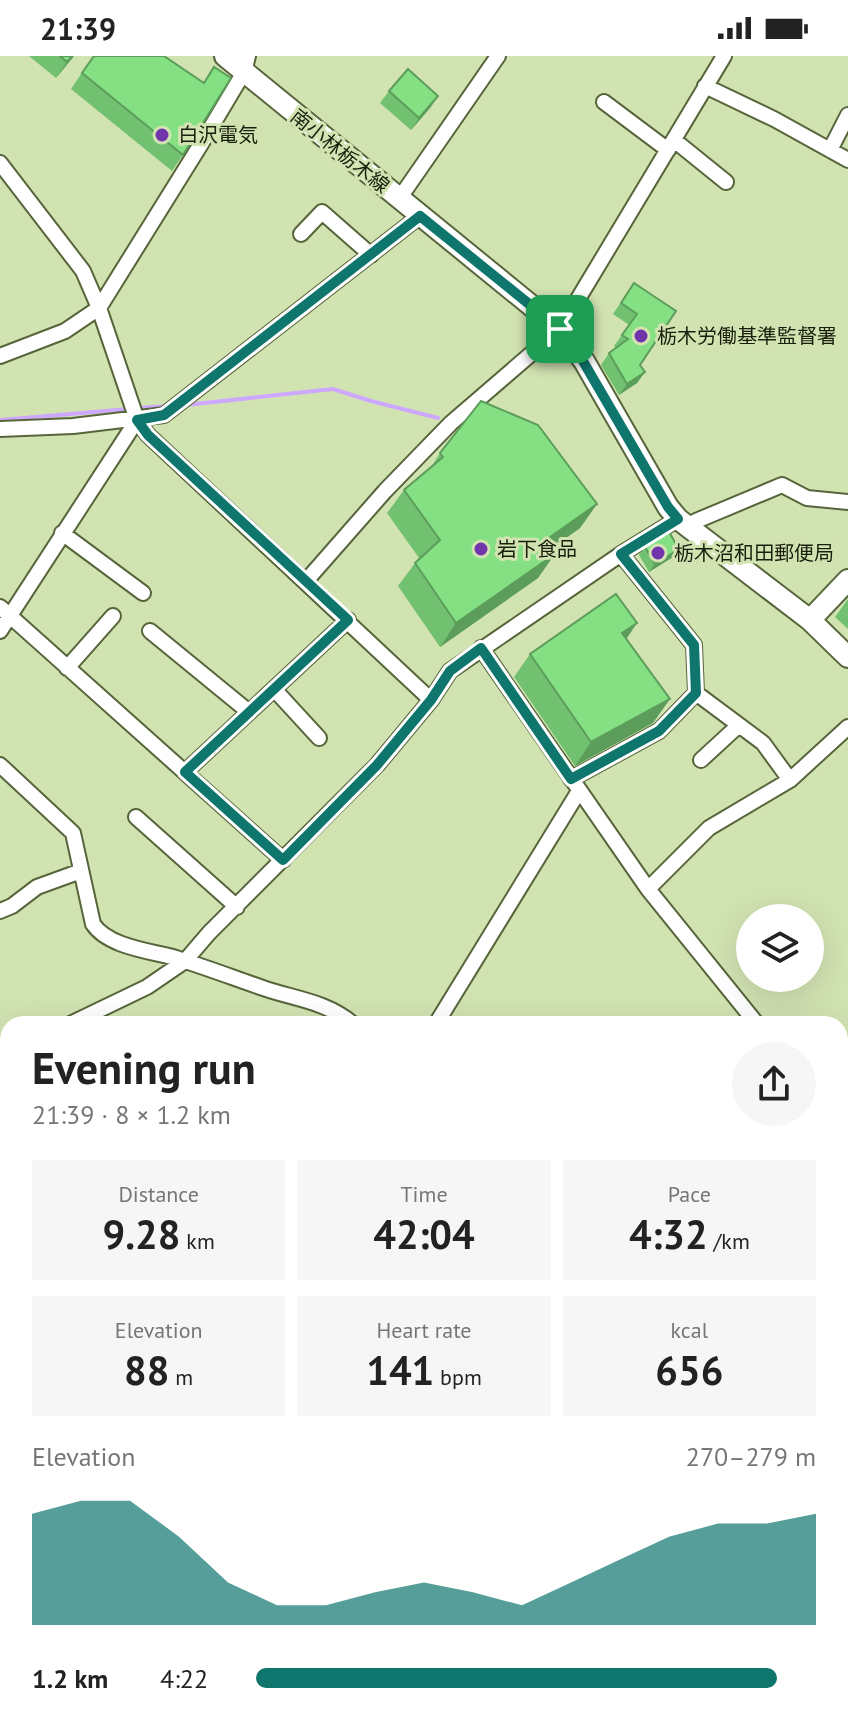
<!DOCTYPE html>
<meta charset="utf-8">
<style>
:root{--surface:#fff;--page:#f6f6f6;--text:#222;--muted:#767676;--accent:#0f766e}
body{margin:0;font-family:"PT Sans","Noto Sans JP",sans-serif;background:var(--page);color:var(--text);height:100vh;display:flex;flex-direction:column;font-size:30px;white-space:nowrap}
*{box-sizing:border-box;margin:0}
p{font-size:26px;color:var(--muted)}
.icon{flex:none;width:44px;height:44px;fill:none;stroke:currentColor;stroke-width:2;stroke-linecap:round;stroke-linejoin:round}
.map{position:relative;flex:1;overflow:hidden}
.panel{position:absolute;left:0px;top:960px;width:848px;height:710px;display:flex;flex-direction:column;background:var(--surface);border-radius:24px 24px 0 0;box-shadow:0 8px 32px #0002}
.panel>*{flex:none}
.controls{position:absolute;left:736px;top:848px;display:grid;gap:16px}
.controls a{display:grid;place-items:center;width:88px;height:88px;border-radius:50%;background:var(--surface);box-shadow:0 8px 32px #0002;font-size:40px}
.pin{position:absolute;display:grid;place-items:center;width:68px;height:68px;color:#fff;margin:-34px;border-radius:16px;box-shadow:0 4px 12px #0006}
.round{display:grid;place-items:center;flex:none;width:84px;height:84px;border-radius:42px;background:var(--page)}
.headline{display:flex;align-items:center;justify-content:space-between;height:136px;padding:0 32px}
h1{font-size:44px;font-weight:600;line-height:60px}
.figures{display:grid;grid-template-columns:repeat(3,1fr);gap:12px;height:136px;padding:8px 32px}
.figures div{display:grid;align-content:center;border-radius:0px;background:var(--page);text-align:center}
.figures b{font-size:40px;font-weight:600}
.figures small{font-size:22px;font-weight:400}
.figures p{font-size:22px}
.chart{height:224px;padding:16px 32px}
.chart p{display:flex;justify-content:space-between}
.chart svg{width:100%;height:144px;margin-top:8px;fill:var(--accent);opacity:.7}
ul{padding:0 32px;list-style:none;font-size:26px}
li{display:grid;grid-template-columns:128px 96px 1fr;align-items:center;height:60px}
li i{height:20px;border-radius:10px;background:var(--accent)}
.status{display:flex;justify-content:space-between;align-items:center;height:56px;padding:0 40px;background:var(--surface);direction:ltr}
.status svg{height:22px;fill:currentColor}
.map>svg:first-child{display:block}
</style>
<div class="status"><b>21:39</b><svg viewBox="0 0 49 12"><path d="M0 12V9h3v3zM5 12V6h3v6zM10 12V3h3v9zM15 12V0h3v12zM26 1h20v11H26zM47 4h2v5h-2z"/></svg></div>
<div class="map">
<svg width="848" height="1669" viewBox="0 0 848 1669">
<rect width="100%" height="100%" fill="#d2e3b2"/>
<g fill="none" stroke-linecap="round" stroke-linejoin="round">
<path stroke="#cda8fe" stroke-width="4" d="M186,349L333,333L371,345L438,362
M138,352L169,350
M0,364L129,353
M840,1137L848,1139"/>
<path stroke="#cda8fe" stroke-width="24" d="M840,1458L848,1463"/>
<g stroke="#57653a" stroke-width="18">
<path id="street" d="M705,30L774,63L848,104
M604,46L668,94
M674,84L726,126
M830,94L848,59
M0,107L83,215L99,252L137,364L148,379L431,644
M399,143L498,0
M301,178L322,156L371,199
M0,300L65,275L99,252L201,88L244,16L248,0
M0,373L73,370L164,359L420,160
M691,473L696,465L782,429L807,442L848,446
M62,477L143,537
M306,525L385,435L451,367L560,273L724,0
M0,551L283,804
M0,575L137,364
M150,575L249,656
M481,592L648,833L757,968
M67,612L113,560
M274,633L319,682
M696,637L763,687L790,724
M701,704L739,669
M0,709L73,777L93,868C108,891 151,895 176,902C205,911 234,922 263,932C294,943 326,945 353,968
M185,716L348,564
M571,723L659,675L696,637L694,589L621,498
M136,761L237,851
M648,833L709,772L790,724L848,671
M0,855L12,850L37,831L81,815
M70,968L147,931L185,905L209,877L377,709L431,644L450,615L621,498L678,463
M436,968L579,735
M0,998L8,995
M840,1028L848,1022
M840,1062L848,1071
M840,1086L848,1087
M840,1192L848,1191
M0,1432L8,1429
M840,1537L848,1540
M0,1584L8,1580
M116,1662V1669
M181,1662V1669
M531,1662L538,1669
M685,1662L693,1669
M0,1667L2,1669
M306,1669L327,1662
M336,1669L338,1662
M411,1669L414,1662"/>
</g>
<g stroke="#57653a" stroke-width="24">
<path id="secondary" d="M225,0L560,273L584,305L668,451L678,463L810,564L848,601
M810,564L848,524"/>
</g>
<use href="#street" stroke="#fff" stroke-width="14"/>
<use href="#secondary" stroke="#fff" stroke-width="20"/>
</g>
<path fill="#72c170" d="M29,0H74L56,22Z
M93,0L204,27L214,11L183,99L172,115L71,33Z
M389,35L438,40L430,52L411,74L380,47Z
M634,227L640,309L645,316L637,327L619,339L601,309L609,297L617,292L614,290L629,269L613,258Z
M440,397L597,448L580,472L551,492L538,522L440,591L398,530L415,507L419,502L387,457L404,434L431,411Z
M645,491L673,501L649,516L639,499Z
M848,543V573L835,561Z
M626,583L653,667L575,710L514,621L530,598Z"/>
<path fill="#5c9d5b" d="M72,0H74L56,22L67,6Z
M438,40L430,52L411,74L419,62Z
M645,316L637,327L619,339L627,328Z
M597,448L580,472L530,508L546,484Z
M679,493L673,501L649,516L655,508Z
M555,498L538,522L440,591L456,567Z
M637,567L621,591L622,577Z
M670,643L653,667L575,710L591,686Z"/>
<path fill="#84e082" stroke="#5c9d5b" stroke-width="2" d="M60,0H72L67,6Z
M94,0H164L204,27L214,11L231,22L183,99L82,17Z
M408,13L438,40L419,62L389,35Z
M634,227L676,255L640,309L645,316L627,328L609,297L628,283L622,279L637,258L621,247Z
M481,345L538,369L597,448L546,484L555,498L456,567L415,507L440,484L404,434L443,401L440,397Z
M669,476L679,493L655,508L645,491Z
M616,538L637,567L622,577L670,643L591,686L530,598Z"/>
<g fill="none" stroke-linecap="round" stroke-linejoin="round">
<g stroke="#fff" stroke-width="16">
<path id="route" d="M420,160L560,273L573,288L668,451L678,463L621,498L694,589L696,637L659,675L571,723L481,592L450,615L431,644L377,709L283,804L185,716L348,564L148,379L137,364L164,359Z"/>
</g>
<use href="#route" stroke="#0f766e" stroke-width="10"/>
</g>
<g fill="#7135ab" stroke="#d2e3b2" stroke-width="3">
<circle cx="162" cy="79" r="8"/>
<circle cx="641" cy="280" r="8"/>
<circle cx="481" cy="493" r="8"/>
<circle cx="658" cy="497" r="8"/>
</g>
<g text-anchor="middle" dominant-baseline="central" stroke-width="6" stroke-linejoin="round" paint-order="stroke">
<g font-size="20" fill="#191f0c" stroke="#d2e3b2" text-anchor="start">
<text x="178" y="79">白沢電気</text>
<text x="657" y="280">栃木労働基準監督署</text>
<text x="497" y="493">岩下食品</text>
<text x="674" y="497">栃木沼和田郵便局</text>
</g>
<g font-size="20" fill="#191f0c" stroke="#d2e3b2">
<text transform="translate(340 95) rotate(39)">南小林栃木線</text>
</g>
</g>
</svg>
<div class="controls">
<a><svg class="icon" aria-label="layers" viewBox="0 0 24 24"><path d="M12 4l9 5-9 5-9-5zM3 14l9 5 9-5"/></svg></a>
</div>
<div class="pin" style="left:560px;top:273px;background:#1e9e55"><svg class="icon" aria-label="arrive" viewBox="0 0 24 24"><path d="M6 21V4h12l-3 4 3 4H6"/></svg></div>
<section class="panel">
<div class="headline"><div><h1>Evening run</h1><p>21:39 · 8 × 1.2 km</p></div><a class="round"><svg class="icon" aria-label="share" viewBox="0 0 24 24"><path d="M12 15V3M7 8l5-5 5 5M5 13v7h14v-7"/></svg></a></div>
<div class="figures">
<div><p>Distance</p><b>9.28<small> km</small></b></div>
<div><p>Time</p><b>42:04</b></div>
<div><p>Pace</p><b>4:32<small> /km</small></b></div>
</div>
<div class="figures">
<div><p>Elevation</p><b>88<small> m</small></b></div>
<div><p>Heart rate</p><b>141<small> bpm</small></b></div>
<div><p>kcal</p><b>656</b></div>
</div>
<div class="chart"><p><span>Elevation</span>270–279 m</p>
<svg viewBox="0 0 160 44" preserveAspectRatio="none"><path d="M0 44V10L10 6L20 6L30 17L40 31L50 38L60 38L70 34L80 31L90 34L100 38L110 31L120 24L130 17L140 13L150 13L160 10V44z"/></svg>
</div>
<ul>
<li><b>1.2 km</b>4:22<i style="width:93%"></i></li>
</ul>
</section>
</div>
